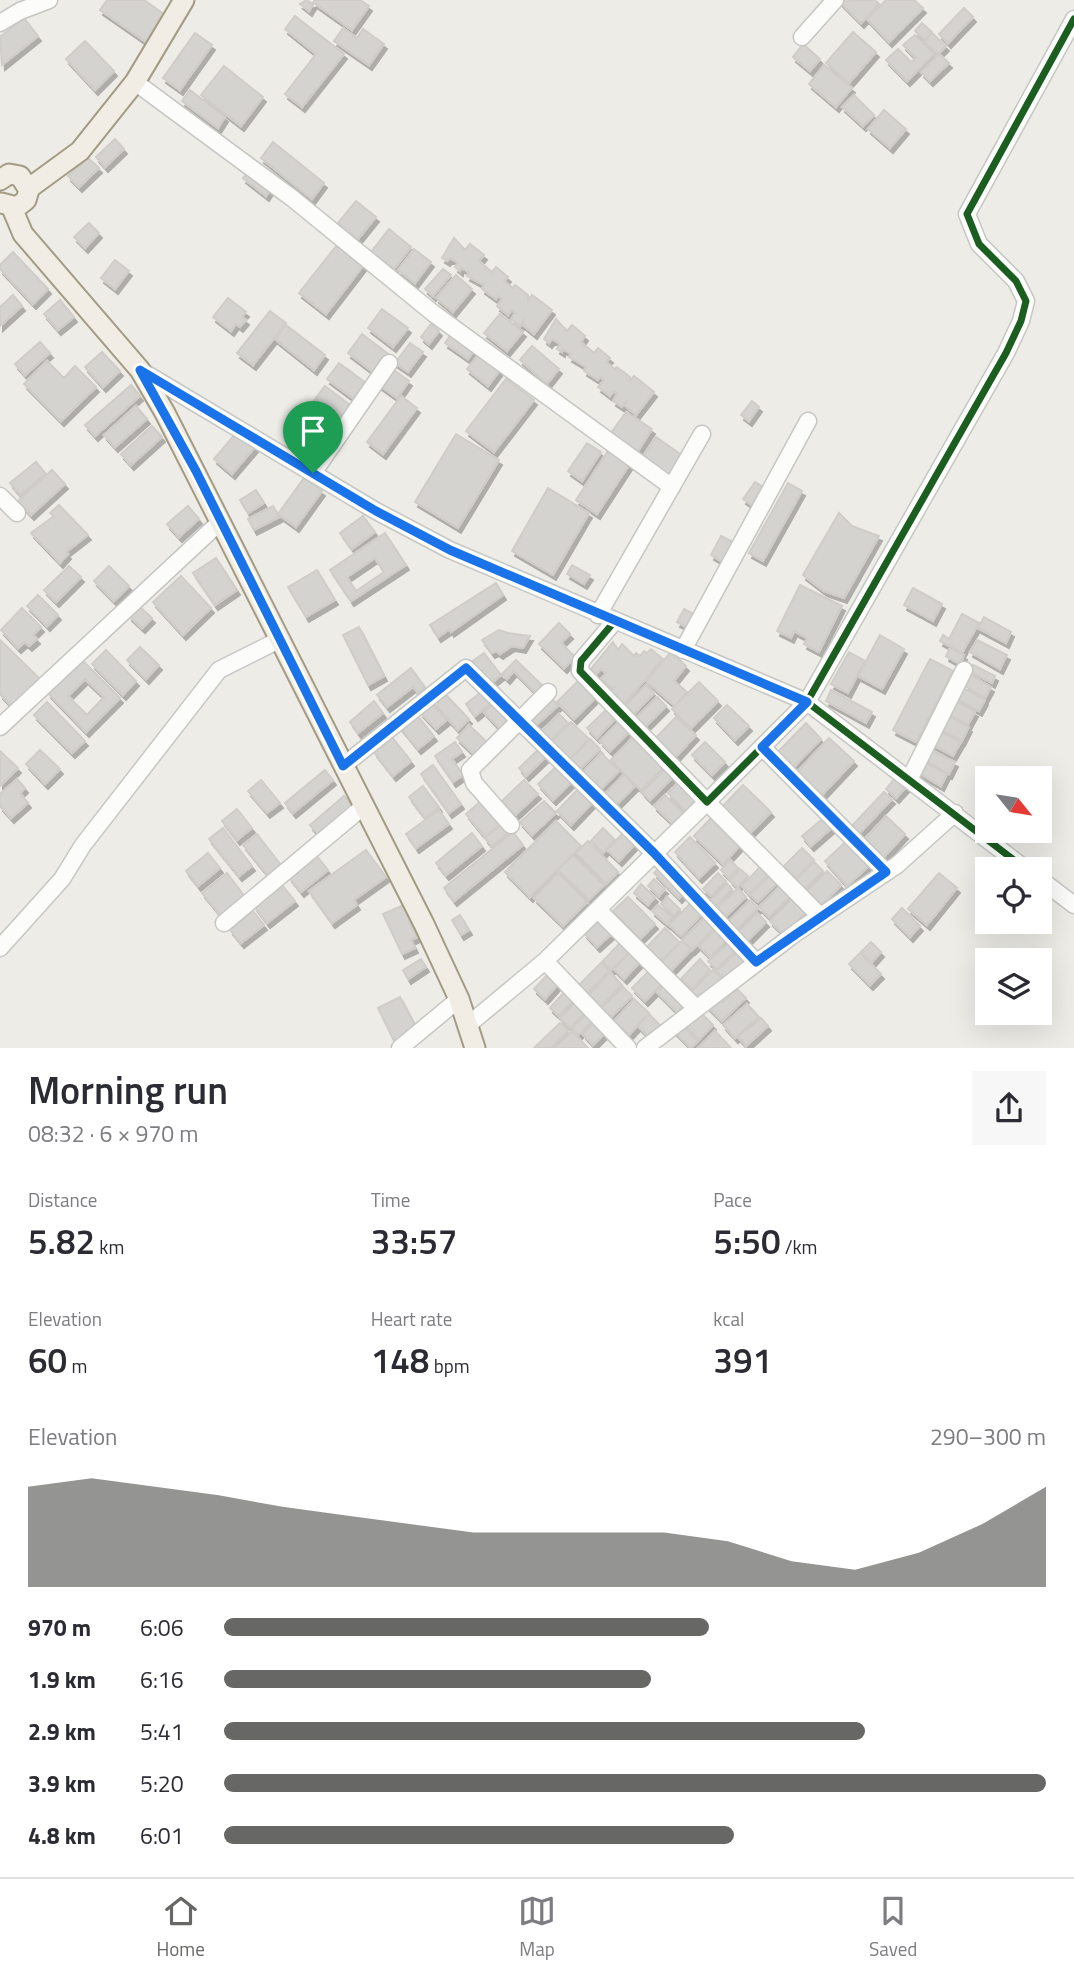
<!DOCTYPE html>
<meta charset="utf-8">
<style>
:root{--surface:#fff;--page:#f7f7f7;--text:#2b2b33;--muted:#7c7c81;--line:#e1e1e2;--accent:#676765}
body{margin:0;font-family:"Titillium Web",sans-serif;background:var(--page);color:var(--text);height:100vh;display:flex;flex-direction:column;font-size:26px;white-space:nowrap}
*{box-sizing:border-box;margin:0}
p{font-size:23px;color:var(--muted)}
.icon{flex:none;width:38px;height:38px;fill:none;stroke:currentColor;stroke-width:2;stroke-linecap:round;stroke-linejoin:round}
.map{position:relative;height:1048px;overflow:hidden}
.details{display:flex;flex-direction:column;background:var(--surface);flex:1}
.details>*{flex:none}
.needle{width:46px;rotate:120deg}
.tools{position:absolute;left:975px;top:766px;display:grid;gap:14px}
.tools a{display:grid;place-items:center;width:77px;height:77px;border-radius:0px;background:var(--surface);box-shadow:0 7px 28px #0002;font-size:35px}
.pin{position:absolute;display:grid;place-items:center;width:60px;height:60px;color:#fff;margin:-72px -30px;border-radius:50% 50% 50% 0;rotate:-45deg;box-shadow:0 0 7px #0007}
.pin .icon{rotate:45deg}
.round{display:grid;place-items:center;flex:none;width:74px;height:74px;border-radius:0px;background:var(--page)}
.headline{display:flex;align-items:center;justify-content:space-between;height:119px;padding:0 28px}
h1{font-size:38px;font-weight:600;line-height:52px}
.stats{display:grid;grid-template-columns:repeat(3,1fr);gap:10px;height:119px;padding:7px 28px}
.stats div{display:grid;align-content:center}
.stats b{font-size:35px;font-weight:600}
.stats small{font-size:19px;font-weight:400}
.stats p{font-size:19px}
.chart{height:196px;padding:14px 28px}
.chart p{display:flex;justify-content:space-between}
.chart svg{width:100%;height:126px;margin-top:7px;fill:var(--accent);opacity:.7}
ul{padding:0 28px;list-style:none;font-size:23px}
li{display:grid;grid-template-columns:112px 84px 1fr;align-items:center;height:52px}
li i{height:18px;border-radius:9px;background:var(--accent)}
.tab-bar{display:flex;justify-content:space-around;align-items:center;height:98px;border-top:2px solid var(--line);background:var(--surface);font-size:19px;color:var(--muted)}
.tab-bar a{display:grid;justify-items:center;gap:4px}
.tab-bar .selected{color:var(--accent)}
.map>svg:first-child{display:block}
</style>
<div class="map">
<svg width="1074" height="1048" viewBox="0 0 1074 1048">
<defs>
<filter id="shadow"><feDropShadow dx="3" dy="5" stdDeviation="0" flood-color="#0004"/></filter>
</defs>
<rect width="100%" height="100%" fill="#edece7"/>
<path fill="#d5d3d0" stroke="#d0cdc8" stroke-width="2" fill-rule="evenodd" filter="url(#shadow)" d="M107,0H144L168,17L149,44L100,10Z
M307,0L312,4L315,0H360L369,6L352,30L314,3L309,11L300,4Z
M875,0L879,4L861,23L839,1Z
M886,0H914L923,8L889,42L867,19Z
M964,8L973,17L948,43L939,34Z
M295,16L344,54L302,107L285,94L316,54L285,29Z
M24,18L38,36L2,65L0,37Z
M922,23L932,32L925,40L915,31Z
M343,28L357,38L363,29L384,44L369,65L334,41Z
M853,32L876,52L849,83L826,63Z
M195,33L212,45L180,90L163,78Z
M932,33L946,46L938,54L924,42Z
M915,35L934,54L907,81L886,60L898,49L911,62L916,58L903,45Z
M85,41L114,71L95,90L66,59Z
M803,44L820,59L810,71L793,57Z
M939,54L949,63L930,81L921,72Z
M824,65L852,88L836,107L809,84Z
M224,66L263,97L241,126L201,95Z
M190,90L225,117L218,128L182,101Z
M854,95L874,115L863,126L842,107Z
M884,110L906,129L890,148L868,129Z
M115,139L124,149L105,167L96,157Z
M273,142L324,183L312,199L261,158Z
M88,158L99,168L79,187L68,176Z
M250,170L272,187L266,196L243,178Z
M356,201L376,217L358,239L338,223Z
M89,223L99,233L85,248L74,237Z
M389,229L411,247L394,269L371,252Z
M454,238L465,250L470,244L484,255L479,261L492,272L496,267L508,277L504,281L513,288L515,285L528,295V300L532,295L552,310L534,334L523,325L525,319L520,326L511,319L515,313L512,310L508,315L497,306L502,299L498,296L496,299L482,289L484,285L467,276L469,273L461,267L460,271L455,267L458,263L450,258L447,261L442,258Z
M337,245L363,266L326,314L299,293Z
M414,249L431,262L415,283L398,270Z
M13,252L48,289L33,304L0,269V265Z
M115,260L129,271L115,289L101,278Z
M443,269L451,275L433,296L425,289Z
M456,275L472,289L453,312L436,298Z
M13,295L22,306L0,326V307Z
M228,298L246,312L242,317L246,320L240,327L236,324L231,331L213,317Z
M60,300L74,317L58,330L44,314Z
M382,309L408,328L393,347L368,328Z
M270,311L286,323L253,365L237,353Z
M500,314L523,332L507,351L484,333Z
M556,319L567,331L572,325L585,336L581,342L594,353L598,348L610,358L606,362L615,369L617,367L630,377V381L634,376L654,392L636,415L625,406L627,400L622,407L613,401L617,394L614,391L610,396L598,387L604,380L600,377L598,380L584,371L586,367L569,357L571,354L563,349L562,352L557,349L560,344L552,339L549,343L544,339Z
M431,324L439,331L429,344L421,337Z
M286,325L325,355L314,370L275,339Z
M453,332L476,348L468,359L445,343Z
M362,334L391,356L377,375L348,353Z
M40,342L50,353L25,375L15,364Z
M410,343L423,352L408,372L395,363Z
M532,346L559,369L547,384L520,360Z
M102,352L120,371L103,387L85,367Z
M479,354L500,370L488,386L467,369Z
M47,361L64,378L75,366L96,387L61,421L24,384Z
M339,363L366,383L354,399L327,379Z
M391,368L409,381L397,398L379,385Z
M506,379L534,400L494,452L466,431Z
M131,385L140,396L95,436L85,425Z
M325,386L354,408L340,427L310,406Z
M401,396L417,408L383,454L367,442Z
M752,401L759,407L749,421L741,415Z
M136,406L147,419L115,447L104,435Z
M308,407L337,428L323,449L293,427Z
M626,412L652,429L638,451L611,433Z
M152,426L162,437L131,465L121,454Z
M238,431L256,446L232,474L214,459Z
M456,434L499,460L458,528L415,502Z
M656,437L686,458L672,480L641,459Z
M587,443L601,452L582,481L568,471Z
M608,451L629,465L597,514L576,500Z
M36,462L46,474L20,495L10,483Z
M52,470L65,484L31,515L18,501Z
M304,478L322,491L296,527L278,514Z
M755,482L768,490L756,508L743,499Z
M788,483L802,491L763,561L749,553Z
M548,488L589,513L553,575L512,551Z
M256,490L264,503L248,513L240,500Z
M59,505L88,535L66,552L68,554L60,563L31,533L54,516L50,513Z
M188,506L199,519L179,537L167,524Z
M273,506L279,517L254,530L248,519Z
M839,513L852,526L879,536L844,598L824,591L803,575Z
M363,516L375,532L352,549L340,533Z
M385,533L406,565L351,601L330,570ZM375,558L384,572L356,591L347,577Z
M721,536L737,544L726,564L711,555Z
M216,558L237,590L215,605L193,573Z
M572,565L590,575L584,584L567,574Z
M69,566L81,577L56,602L44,590Z
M109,566L129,586L114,601L94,581Z
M317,570L335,600L306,617L288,587Z
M181,576L211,608L183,635L153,602Z
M496,583L503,595L451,632L450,629L438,637L430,625Z
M800,585L842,606L819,652L804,644L807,638L794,631L791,638L777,631Z
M913,588L942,604L933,621L904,605Z
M38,595L58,615L47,626L27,606Z
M139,606L152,618L142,628L129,616Z
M22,608L41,627L33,635L37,639L29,646L25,642L18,648L1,630Z
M684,609L694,614L692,630L677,622Z
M962,614L979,623L962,653L940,641L943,635L949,639Z
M984,617L1011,632L1006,643L978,628Z
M559,623L570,634L561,643L575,657L564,668L539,644Z
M359,627L384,676L368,685L343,635Z
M499,630L508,633L530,636L523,648L512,646L500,654L496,651L492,653L482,640Z
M880,635L904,649L882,689L858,676Z
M0,640L41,680L14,708L0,694Z
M977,640L1007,655L1000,669L970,652Z
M613,642L618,650L622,644L634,656L636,653L640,656L644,651L647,653L651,649L663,659L624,704L610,692L616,686L612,689L601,679L606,673L601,669L596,674L591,669Z
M140,647L159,665L146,679L127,660Z
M950,648L964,655L960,664L946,656Z
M106,650L136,681L123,695L92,664Z
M671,652L686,666L674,681L687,692L675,706L646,681Z
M849,652L865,661L848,693L831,684Z
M484,653L501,675L489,685L471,662Z
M930,659L953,671L916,742L893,730Z
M82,660L120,698L86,732L48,693ZM85,679L104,697L87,715L68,696Z
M516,660L546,689L539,696L514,671L507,679L502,674Z
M973,665L995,676L992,683L970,672Z
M411,668L425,687L418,693L413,687L387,707L377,695Z
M971,675L991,687L985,698L965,686Z
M580,679L597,696L574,719L557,702Z
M699,682L718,701L691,728L672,709Z
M646,685L654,693L634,714L625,706Z
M961,687L985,700L979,711L955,698Z
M485,689L495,700L475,716L466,704Z
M831,690L872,712L866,723L826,701Z
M445,694L469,719L458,730L434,704Z
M550,696L558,706L534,727L525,717Z
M657,697L666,706L640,732L631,723Z
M952,699L975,712L968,725L945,712Z
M496,700L515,720L503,732L484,712Z
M374,701L383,713L358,733L350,722Z
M47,702L85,741L72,753L34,715Z
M431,702L447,720L436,729L420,712Z
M727,705L749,726L735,740L714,718Z
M606,710L615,719L597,738L587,728Z
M416,714L434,736L418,749L400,727Z
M559,714L568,723L548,744L539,734Z
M945,714L969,727L962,741L937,728Z
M676,717L696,735L672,761L652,742Z
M622,719L632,729L610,751L600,741Z
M571,722L589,739L567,762L549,744Z
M806,723L821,739L790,771L774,756Z
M469,725L491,746L479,759L457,738Z
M938,730L961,742L953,756L931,744Z
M634,736L665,766L641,790L611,760Z
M392,737L411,761L393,776L374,752Z
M829,738L854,761L821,796L796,773Z
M590,739L600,749L580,769L570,759Z
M455,742L462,752L452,759L463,775L453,782L435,756Z
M705,742L725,762L712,775L692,755Z
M927,748L955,762L949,774L921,758Z
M539,749L546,757L526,776L519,768Z
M40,750L60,769L45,784L26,764Z
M0,751L18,768L0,786Z
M601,753L619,771L598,792L580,775Z
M923,761L947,774L941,786L917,772Z
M559,764L574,780L553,800L538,784Z
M433,765L461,804L449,813L421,774Z
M667,767L675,775L650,800L642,792Z
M325,770L333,780L293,813L285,803Z
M624,774L635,786L612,809L601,798Z
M897,776L908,785L896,798L886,789Z
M17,779L25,788L20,793L28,803L11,818L0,806V794Z
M261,780L280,803L267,813L248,791Z
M524,780L538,794L515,815L502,801Z
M679,782L699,802L688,814L668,793Z
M743,785L771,812L750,833L722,807Z
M423,786L439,807L425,818L409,797Z
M580,787L594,801L571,825L557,811Z
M884,792L892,799L856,837L848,830Z
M665,795L684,814L673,824L654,806Z
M344,796L356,809L323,839L310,825Z
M481,801L501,824L485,837L466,814Z
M544,801L556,813L532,835L520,822Z
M237,809L252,828L237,840L222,821Z
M439,810L449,824L416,848L406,834Z
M715,814L744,841L723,864L694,836Z
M826,816L834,826L811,846L802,836Z
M886,816L905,834L884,857L865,839Z
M556,821L581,846L530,897L505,872Z
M501,825L508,833L492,846L485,838Z
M223,828L252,866L239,876L209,839Z
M603,828L615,840L603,853L591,841Z
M625,831L637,842L619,861L607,850Z
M513,832L523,845L454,901L444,888Z
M472,833L482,846L446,875L436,863Z
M257,834L284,869L271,879L243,845Z
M690,837L715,863L699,878L675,852Z
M851,837L873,862L847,886L825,861Z
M588,841L618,872L606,884L576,853Z
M802,848L814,860L796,878L784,866Z
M366,850L386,877L354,900L357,905L332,923L309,891Z
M208,853L220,868L198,886L186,871Z
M316,855L328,870L301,892L289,877Z
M573,855L604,885L589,900L558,870Z
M730,860L738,868L729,878L721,870Z
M814,862L823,871L804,890L795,881Z
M762,865L770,873L749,894L742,886Z
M661,866L686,891L679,898L654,873Z
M740,869L748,876L737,887L730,880Z
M827,871L841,885L819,908L804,894Z
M773,872L780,880L758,902L750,895Z
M227,873L246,898L222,917L202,893Z
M558,873L587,902L563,926L534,898Z
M718,873L726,881L711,896L703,889Z
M939,873L957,888L927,925L908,909Z
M654,879L665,889L659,896L648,886Z
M281,884L295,901L267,923L254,906Z
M641,884L655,897L648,905L634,893Z
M727,884L732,889L716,906L711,900Z
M781,885L795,892L769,917L759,907Z
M738,888L746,897L726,916L718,907Z
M628,897L655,924L640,939L613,911Z
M667,897L680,909L674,916L661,904Z
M794,897L808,910L784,935L770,921Z
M750,900L758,908L733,933L725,925Z
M692,902L703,913L681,936L669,925Z
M406,904L413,920L409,922L417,937L411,940L415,948L402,954L383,914Z
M658,905L672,917L667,924L652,911Z
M902,908L920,926L910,937L892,919Z
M253,911L264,925L241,943L230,930Z
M757,913L766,922L745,943L736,934Z
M460,915L469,930L461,935L452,920Z
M603,915L616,930L597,947L584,933Z
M707,915L717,925L692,950L682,940Z
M665,928L680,943L659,963L645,949Z
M717,928L728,939L710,957L699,946Z
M624,939L633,948L611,970L602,962Z
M733,940L740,948L716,969L708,961Z
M682,941L691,950L669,973L659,964Z
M871,942L881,952L872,962L861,952Z
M742,948L750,958L725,981L716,971Z
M633,950L643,959L624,979L614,969Z
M860,953L881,974L870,985L849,964Z
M421,959L426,967L408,979L403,970Z
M700,959L710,970L692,989L681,979Z
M601,963L609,971L587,993L579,985Z
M652,968L665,981L645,1001L632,988Z
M713,970L723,980L698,1003L689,994Z
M551,971L561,981L545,999L534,989Z
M610,972L622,985L600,1007L588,995Z
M667,983L686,1002L677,1012L657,992Z
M623,987L632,996L611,1017L601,1008Z
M568,988L577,996L559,1016L550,1008Z
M737,989L746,998L722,1021L706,1005L716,996L723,1002Z
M400,997L417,1029L394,1041L378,1008Z
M634,999L649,1013L629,1035L614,1021Z
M576,1002L586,1012L570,1028L560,1018Z
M747,1004L759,1017L735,1038L723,1025Z
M589,1012L595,1019L578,1035L572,1028Z
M701,1013L713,1025L699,1040L687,1027Z
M649,1014L661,1026L650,1038L638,1026Z
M600,1018L610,1028L593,1045L583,1034Z
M761,1018L768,1026L746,1046L738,1037Z
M560,1023L568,1031L551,1048H534Z
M681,1024L698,1041L691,1048L674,1031Z
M572,1031L588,1048H555Z
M715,1031L731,1048H698Z"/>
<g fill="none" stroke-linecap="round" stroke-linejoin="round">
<g stroke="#c6c6c3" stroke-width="19">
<path id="minor" d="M0,23L20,11L49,0
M802,37L835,0
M135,82L292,198L433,313L672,487
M140,370L376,511L450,550L807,702L1027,870
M313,473L389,363
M0,496L17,513
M598,615L702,434
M614,622L581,661L580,671L707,802L807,702L1006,353L1021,321L1026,301L1016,281L979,244L967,214L1074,19
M683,650L808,421
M0,727L221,521
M762,747L886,872
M343,766L466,668L654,853L756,962
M910,778L964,670
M511,825L474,783L470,770L548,692
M1040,879L1074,905
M598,910L696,1008
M224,923L364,806
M0,948L62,879L83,845L219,670L281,639
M545,961L628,1048
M468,1025L545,961L707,802L820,916
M400,1048L459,999
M645,1048L797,932L897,865L955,813"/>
</g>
<g stroke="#a39b83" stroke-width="23">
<path id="major" d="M0,180L9,174L20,176L29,190L26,200L17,207L1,203
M28,189L80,151L135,82L184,0
M12,208L23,234L140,370L165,413L424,924L459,999L475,1048"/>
</g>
<use href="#minor" stroke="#fcfcfb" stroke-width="16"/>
<use href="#major" stroke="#f1ece4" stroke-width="19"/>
<g stroke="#fff" stroke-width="11">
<path id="cycleway" d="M140,370L376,511L450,550L807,702L1027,870
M614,622L581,661L580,671L707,802L807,702L1006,353L1021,321L1026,301L1016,281L979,244L967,214L1074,19"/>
</g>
<use href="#cycleway" stroke="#1b5e20" stroke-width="7"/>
</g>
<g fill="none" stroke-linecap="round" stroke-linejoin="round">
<g stroke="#fff" stroke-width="14">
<path id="route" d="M140,370L376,511L450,550L807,702L762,747L886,872L756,962L654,853L466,668L343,766L196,471Z"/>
</g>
<use href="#route" stroke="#1a73e8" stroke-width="9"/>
</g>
</svg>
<div class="tools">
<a><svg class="needle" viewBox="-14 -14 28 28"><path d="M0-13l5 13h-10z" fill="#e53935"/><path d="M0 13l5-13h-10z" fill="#7c7c81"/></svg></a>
<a><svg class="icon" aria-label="locate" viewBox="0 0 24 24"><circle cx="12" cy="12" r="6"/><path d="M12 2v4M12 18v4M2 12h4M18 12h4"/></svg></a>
<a><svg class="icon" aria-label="layers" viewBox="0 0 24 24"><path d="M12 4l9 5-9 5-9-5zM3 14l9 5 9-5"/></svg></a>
</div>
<div class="pin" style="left:313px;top:473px;background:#1e9e55"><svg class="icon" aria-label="arrive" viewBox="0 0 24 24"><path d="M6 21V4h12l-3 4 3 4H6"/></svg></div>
</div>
<section class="details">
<div class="headline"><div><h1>Morning run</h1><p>08:32 · 6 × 970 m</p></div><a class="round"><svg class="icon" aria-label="share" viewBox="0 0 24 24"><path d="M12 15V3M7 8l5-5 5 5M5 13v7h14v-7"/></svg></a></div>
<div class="stats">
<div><p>Distance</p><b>5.82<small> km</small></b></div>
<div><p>Time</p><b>33:57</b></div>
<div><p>Pace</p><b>5:50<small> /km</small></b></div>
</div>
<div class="stats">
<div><p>Elevation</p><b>60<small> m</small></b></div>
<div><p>Heart rate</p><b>148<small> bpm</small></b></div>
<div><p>kcal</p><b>391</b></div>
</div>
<div class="chart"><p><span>Elevation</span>290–300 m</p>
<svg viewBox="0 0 160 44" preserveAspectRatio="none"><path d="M0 44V9L10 6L20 9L30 12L40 16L50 19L60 22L70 25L80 25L90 25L100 25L110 28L120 35L130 38L140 32L150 22L160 9V44z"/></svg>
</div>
<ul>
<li><b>970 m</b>6:06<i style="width:59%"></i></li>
<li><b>1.9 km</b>6:16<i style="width:52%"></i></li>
<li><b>2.9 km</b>5:41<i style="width:78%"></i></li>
<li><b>3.9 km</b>5:20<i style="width:100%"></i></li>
<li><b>4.8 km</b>6:01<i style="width:62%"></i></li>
</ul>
</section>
<nav class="tab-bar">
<a class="selected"><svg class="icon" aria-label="home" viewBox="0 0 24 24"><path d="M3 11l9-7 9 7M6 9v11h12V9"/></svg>Home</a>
<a><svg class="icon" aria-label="map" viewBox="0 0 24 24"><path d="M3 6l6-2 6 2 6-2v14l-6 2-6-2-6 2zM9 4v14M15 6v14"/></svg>Map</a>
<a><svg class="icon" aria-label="saved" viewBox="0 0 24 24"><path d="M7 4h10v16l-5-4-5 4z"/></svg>Saved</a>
</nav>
